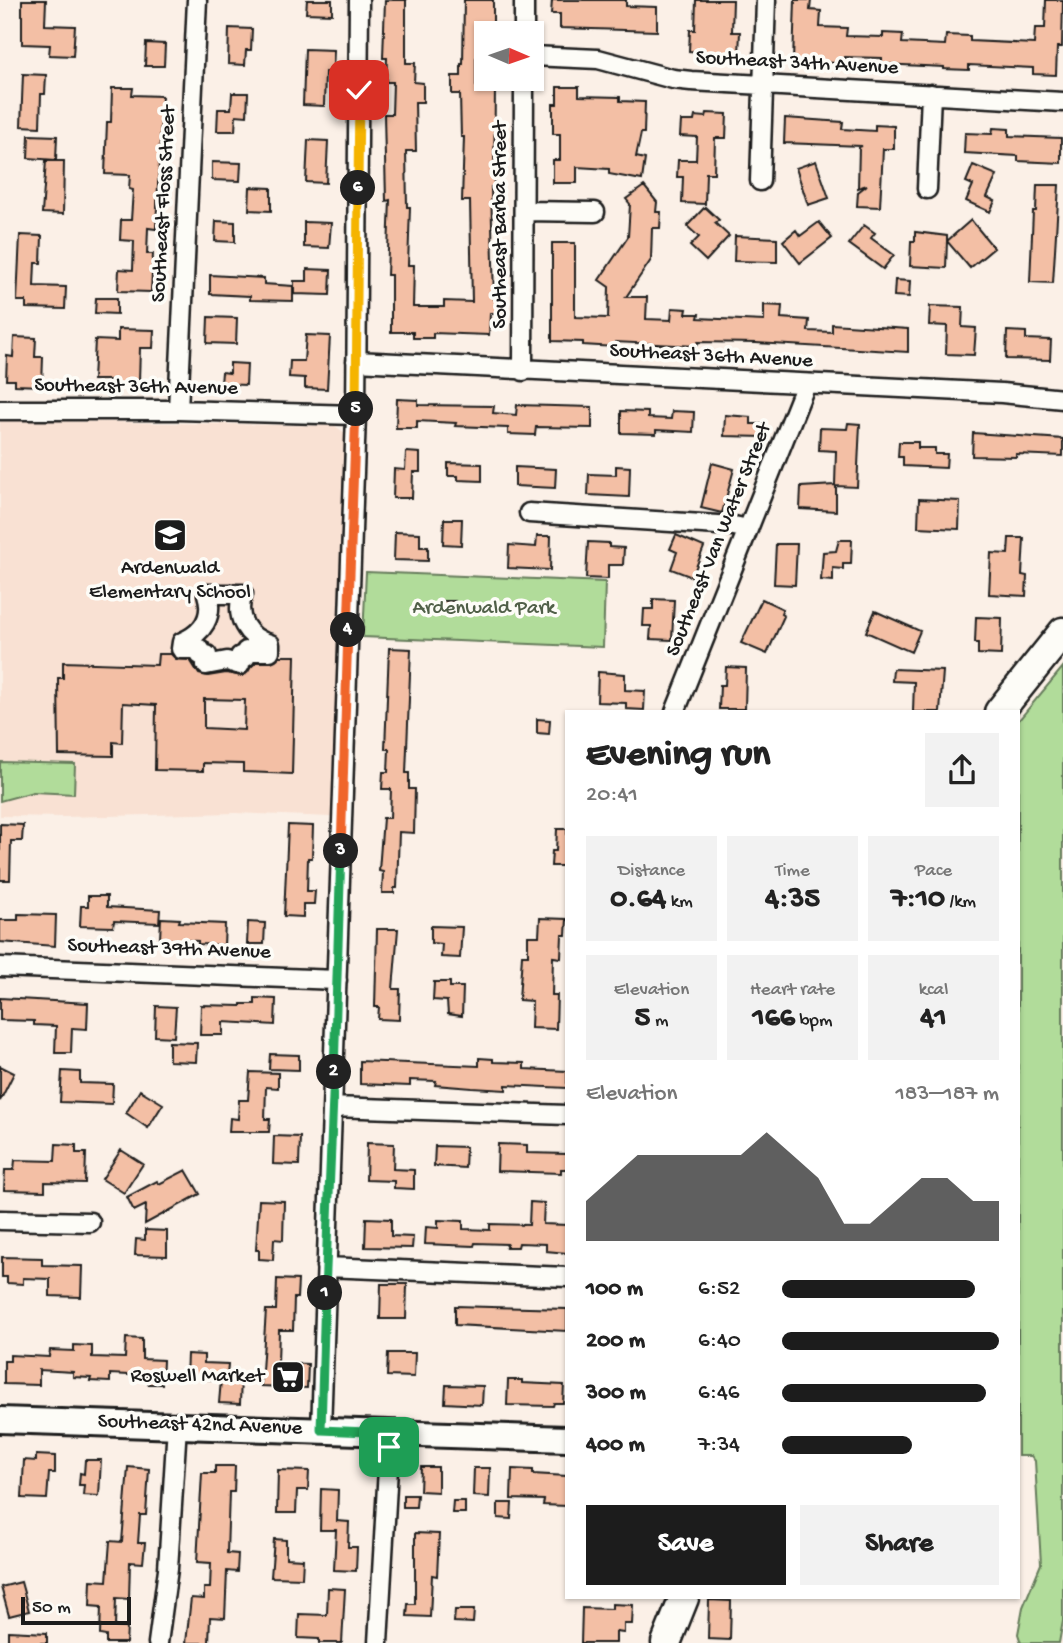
<!DOCTYPE html>
<meta charset="utf-8">
<style>
:root{--surface:#fff;--page:#f2f2f2;--text:#222;--muted:#767676;--accent:#1c1c1c}
body{margin:0;font-family:"Gochi Hand",sans-serif;background:var(--page);color:var(--text);height:100vh;display:flex;flex-direction:column;font-size:26px;white-space:nowrap}
*{box-sizing:border-box;margin:0}
p{font-size:23px;color:var(--muted)}
.icon{flex:none;width:38px;height:38px;fill:none;stroke:currentColor;stroke-width:2;stroke-linecap:round;stroke-linejoin:round}
.map{position:relative;flex:1;overflow:hidden}
.side{position:absolute;left:565px;top:710px;width:455px;height:889px;display:flex;flex-direction:column;background:var(--surface);border-radius:0px;box-shadow:0 2px 5px #0004}
.side>*{flex:none}
.needle{width:46px;rotate:92deg}
.tools{position:absolute;left:474px;top:21px;display:grid;gap:14px}
.tools a{display:grid;place-items:center;width:70px;height:70px;border-radius:0px;background:var(--surface);box-shadow:0 2px 5px #0004;font-size:35px}
.scale{position:absolute;left:21px;bottom:18px;width:110px;box-sizing:border-box;padding-left:7px;border:4px solid #1c1c1c;border-top:0;font-size:19px;line-height:24px;white-space:nowrap;color:#1c1c1c;-webkit-text-stroke:5px #fdfcf7;paint-order:stroke}
.pin{position:absolute;display:grid;place-items:center;width:60px;height:60px;color:#fff;margin:-30px;border-radius:14px;box-shadow:0 4px 10px #0006}
.km{position:absolute;width:35px;height:35px;margin:-18px;border-radius:50%;background:#222;color:#fff;font-size:19px;line-height:35px;text-align:center}
.round{display:grid;place-items:center;flex:none;width:74px;height:74px;border-radius:0px;background:var(--page)}
.summary{display:flex;align-items:center;justify-content:space-between;height:119px;padding:0 21px}
h1{font-size:38px;font-weight:700;line-height:52px}
.metrics{display:grid;grid-template-columns:repeat(3,1fr);gap:10px;height:119px;padding:7px 21px}
.metrics div{display:grid;align-content:center;border-radius:0px;background:var(--page);text-align:center}
.metrics b{font-size:30px;font-weight:700}
.metrics small{font-size:19px;font-weight:400}
.metrics p{font-size:19px}
.chart{height:196px;padding:14px 21px}
.chart p{display:flex;justify-content:space-between}
.chart svg{width:100%;height:126px;margin-top:7px;fill:var(--accent);opacity:.7}
.button{display:flex;gap:14px;margin-top:auto;padding:14px 21px}
.button a{flex:1;height:80px;border-radius:0px;background:var(--accent);color:#fff;font-size:28px;font-weight:700;line-height:80px;text-align:center}
.button a+a{background:var(--page);color:var(--text)}
ul{padding:0 21px;list-style:none;font-size:23px}
li{display:grid;grid-template-columns:112px 84px 1fr;align-items:center;height:52px}
li i{height:18px;border-radius:9px;background:var(--accent)}
.map>svg:first-child{display:block}
</style>
<div class="map">
<svg width="1063" height="1643" viewBox="0 0 1063 1643">
<rect width="100%" height="100%" fill="#fbf0e7"/>
<filter id="ink" filterUnits="userSpaceOnUse"><feTurbulence type="fractalNoise" baseFrequency=".0143" numOctaves="2"/><feDisplacementMap in="SourceGraphic" scale="14" xChannelSelector="R" yChannelSelector="G"/><feConvolveMatrix kernelMatrix="1 2 1 2 8 2 1 2 1" color-interpolation-filters="sRGB"/></filter>
<g filter="url(#ink)">
<path fill="#f9e1d3" d="M0,420L335,426L345,433L331,817L236,813L63,817L0,816Z"/>
<path fill="#b1dc9a" stroke="#667c5b" stroke-width="2" d="M366,572L605,582L603,647L363,637Z
M1063,667V1621L1059,1643H1021L1018,1634L1023,1607L1041,1564L1035,1461L1031,1456H1018V721Z
M0,762L75,764L74,794L33,792L0,801Z"/>
<path fill="#f3bfa5" stroke="#1c1c1c" stroke-width="2" fill-rule="evenodd" d="M22,0H46L45,25L75,26L73,56L49,55L50,45L22,44Z
M307,0H332V14L306,13Z
M385,0H406V63H415L414,82L423,83V102H415L416,151H406L407,207H410L408,265H414L413,307H444V301L472,302L470,201H462L464,137H461L460,94H452V76H461V64H463L464,0H493V33H486V58H476V86H495L494,187H491L494,299H497V313H490L489,335L433,333V338H413V332H391V275H387L390,200L386,201L384,114H392L393,82H386L387,58H383Z
M552,0H626V6L657,7V31L560,28V14H551Z
M696,0H733L732,32H740L739,54H703L704,52L689,51L690,30H695Z
M795,0H811L810,10L821,11L820,27L847,28L846,36L883,37V33L903,34L902,43L945,45L946,35L970,36V41L1034,44L1035,28H1045L1046,0H1063L1062,47H1057L1056,75L1033,74V68L969,65V70L944,69V67L882,64V58L845,57V63L793,62Z
M229,28L252,29L251,50H246L245,65L228,64Z
M146,43L165,44L164,66H145Z
M305,49L334,50L333,72H325L324,106L303,105Z
M23,74L46,75L45,94H41L40,127L21,126Z
M557,87H579V96L620,97V101L645,102L644,133H641L636,157L645,159L642,180L609,174V169L577,167V183H553V160H560V134H553V104H557Z
M112,88H133L132,95L162,96L156,229L148,228L147,254H153L151,292L118,291L119,269L133,270L134,241L120,240L121,220H131L133,190L129,189L130,175L105,174L107,122H111Z
M232,93H248L247,116L236,115L235,131H217L218,109H231Z
M707,113L727,114L726,138H715L714,173H706L705,204L682,203L683,177H677L678,160H696L697,137L680,136L681,121H694L695,116L706,117Z
M785,118L843,122L842,129L875,131V125L894,126V149H883L880,207L857,206L858,192L867,185L858,188L859,147L862,146L784,143Z
M993,128L1009,129V136L1061,138V163L1018,161V156L964,153L965,133L992,134Z
M29,135L57,136L56,160L28,158Z
M308,140L328,141L326,183L306,182Z
M46,161H64L63,214L42,213Z
M816,161L829,198L808,205L796,168Z
M212,162L241,163L240,181L212,180Z
M973,165L997,175L987,197L995,201L990,212L966,201L973,185L966,182Z
M1037,185H1059L1053,283L1030,282L1033,211H1036Z
M644,186L657,202L656,212H661L660,228H652L651,260L626,297H647L646,319L671,320L672,308L687,309L686,314H699L698,318L764,321V305L782,306L781,318L809,320L808,331L832,332V324L908,329V352L756,343L698,342L697,346L615,342V347L583,345V342L552,341V243H575V317L608,318L609,287L599,280L628,237L630,204L626,199Z
M250,187L271,188V211L249,210Z
M705,207L719,220L715,223L729,236L706,261L690,246L699,237L687,226Z
M971,220L994,248L970,268L947,241L946,268L910,266L911,241H915V232L947,236V241Z
M216,221L235,222V242L215,241Z
M304,222L331,223L329,248L304,247Z
M819,222L832,238L800,263L783,241L796,230L800,236Z
M864,225L875,233L871,238L894,255L883,269L849,244Z
M20,235L42,236L41,263H35L34,286L66,287L65,309L26,308V301H17Z
M735,236L777,238V262L734,261Z
M307,269L331,270L330,295L294,294V281H307Z
M210,275L264,278V284L293,286V301L250,300V296L210,294Z
M895,280L910,281L909,297L894,296Z
M96,298H117V314L95,313Z
M930,306L963,307L962,327L976,328L974,355L946,354L947,326L929,325Z
M208,317L237,318L236,344L207,343Z
M118,329L154,330L153,348H140L139,381H132V388L110,387L111,380H93L95,340L118,341Z
M1007,331L1026,332V339L1051,340L1050,360L1006,359Z
M306,335L330,336L327,389L305,388V378L289,377L290,361H304Z
M14,337L36,338L35,357H43L42,386L15,385V380H6L7,356L13,357Z
M230,363L247,364L246,385L221,384L222,372L230,373Z
M397,399L418,400V405L494,406L493,413L516,415L517,405L592,407V428L536,427L535,435L508,434V428L455,426L456,423L417,421V428H396Z
M621,411L648,412V418L671,419L672,411L694,412L693,432L656,430V434L621,433Z
M725,415L751,417V424H765L764,437L724,436Z
M848,423L860,424L857,487L836,486V511L800,509L801,487L835,485L836,451L819,450L820,428L847,429Z
M973,433L1063,439V456L1016,454V457L972,456Z
M899,442H918V448H935V454H947L946,468L903,466V457H898Z
M406,452L420,453V472H413L412,498H393L394,469L405,470Z
M448,463L482,464V481L458,480V476H448Z
M712,463L734,469L722,513L701,508Z
M616,466L630,467L629,497L588,495L589,474L616,475Z
M515,467L556,469L555,488L515,486Z
M919,499L960,501L959,529L918,527Z
M444,519H462L461,545L443,544Z
M395,532L420,533V547H428V561L394,560Z
M676,535L704,547L692,577L671,569L677,552L670,549Z
M537,536H551L550,570L508,568L509,545L536,547Z
M1009,538H1024L1022,575L1027,576L1026,596L989,594L991,553L1008,554Z
M839,540H852L851,564H843V569L833,568V581L821,580L823,552L836,551Z
M588,542L609,543V547L624,548L623,565H608V579L586,578Z
M776,544H797L795,585L774,584Z
M653,599L674,600L672,640L650,639L651,626H643L644,609H653Z
M762,599L783,609L781,614L784,616L767,654L741,643Z
M442,601H455V614L442,613Z
M875,611L920,631L911,652L866,632Z
M976,617L1002,618L1001,655L978,654V643H975Z
M389,648L411,649L406,773H409V789H415L414,833L399,832L397,888H394V893H382L383,872L379,871L383,818H390L391,789H382L383,772H388L389,749H385Z
M158,654H171L176,659L190,660L199,674L208,676L226,673L242,676L256,662H271L280,656H295L292,774L243,772V764L203,763V771L155,770L156,705L123,703L122,743L113,742V756L59,755L58,678H63V662L157,665ZM204,699L245,700L244,730L204,728Z
M726,667L746,668L745,709H719L720,685H725Z
M893,669L943,671L940,712H913L914,682L892,681Z
M598,672L625,674V690L645,691L644,710L626,709V703L597,702Z
M537,719L550,720L549,734L537,733Z
M0,824L23,825L22,841H11L10,880H0Z
M288,825L313,826L312,858H308L307,891H315L314,904H303V917L284,916Z
M557,829H567V866H551L552,851H556Z
M88,896H107V907L160,910L159,923L114,921L113,927L80,926L81,906H88Z
M18,914L56,915L55,946L0,942V920H18Z
M161,918L180,919L179,922L225,924L224,945L198,944V941L160,939Z
M540,918L567,919L566,935H562L561,958L553,957L552,995H557L556,1029L531,1028L532,1001L519,1000L522,955H528V936H539Z
M248,922L265,923L264,944H247Z
M431,926L462,927L460,958L441,957L442,944L431,943Z
M377,929H398L393,989H400L399,1020L378,1019L379,1007H375Z
M434,982H450V987H463L462,1016L448,1014L447,1001L433,1000Z
M0,998L88,1003L87,1029L72,1028L71,1053H55L56,1026L34,1025V1021L0,1020Z
M255,998L276,999L275,1025L223,1022V1035H200L201,1005L241,1006V1004H255Z
M156,1006L176,1007L174,1037L155,1036Z
M169,1042L197,1043L196,1062L169,1061Z
M270,1054L299,1055V1070L269,1069Z
M479,1058L493,1059V1062L524,1063V1069L567,1071V1088L506,1085V1090L472,1088L435,1085L436,1081L410,1080V1086L360,1084V1061L479,1066Z
M0,1066L14,1073L0,1101Z
M62,1071L80,1072V1083L113,1084L112,1104L60,1102Z
M250,1072L278,1073V1088L266,1087L265,1119H270L269,1132H229L230,1118L238,1119L239,1100H248Z
M140,1090L163,1104L148,1128L126,1113Z
M274,1136L300,1137L299,1165L273,1164Z
M367,1143L394,1144L393,1169L414,1170V1189L394,1188V1181L366,1180Z
M56,1144L76,1145V1153H86L85,1183L45,1182V1191L4,1190L5,1170H14L15,1160L55,1161Z
M498,1144L527,1145V1153L567,1154V1169H561V1173L497,1171Z
M435,1146L466,1147L465,1168L434,1166Z
M121,1150L143,1164L124,1193L102,1179Z
M186,1170L200,1194L145,1224L146,1205L134,1211L127,1197L157,1181L159,1184Z
M259,1200L284,1201L283,1240L274,1239L273,1260L259,1259V1250H256Z
M530,1202L544,1203L543,1224L567,1225V1253L546,1251V1244L519,1243L518,1247H506L507,1244L475,1243L474,1246L425,1244L426,1227L438,1228V1220L463,1221V1229L490,1230V1224L529,1225Z
M366,1218L391,1219V1236L413,1237L412,1248L365,1247Z
M145,1230L167,1231V1256L135,1255L136,1239L145,1240Z
M2,1257L42,1258V1265L82,1266L81,1297L50,1296V1279L23,1278V1284L7,1283V1277H2Z
M277,1279L298,1280L297,1298H294L293,1330H279L278,1363L308,1364L307,1388L261,1386L266,1310H276Z
M381,1284H407L406,1319H380Z
M455,1306L567,1309V1331L455,1325Z
M126,1338L142,1339V1359L163,1360L162,1384H148V1376L110,1374V1382L90,1381L91,1378L73,1377V1372L39,1370V1385L4,1384V1361H10V1355L49,1357L50,1350L74,1351V1345L92,1346V1357L125,1358Z
M388,1353H415L414,1377L387,1376Z
M187,1354L204,1355V1363L228,1364L227,1376L241,1377L240,1404L219,1403L221,1380L186,1378Z
M508,1380H522V1383L564,1385L563,1403H554L553,1406L507,1405Z
M446,1385L483,1386L482,1405L445,1403Z
M36,1455L55,1456V1473H49L47,1499L22,1498L24,1460L36,1461Z
M85,1460H101L99,1496L83,1495L84,1485H79L80,1473L84,1474Z
M215,1466H235L234,1492H229L227,1553L238,1554L237,1572L227,1571L225,1618L210,1617L209,1643H186L191,1598L204,1599V1588H210L211,1563L197,1562L202,1473H215Z
M128,1467L149,1469L146,1515H140L138,1543H145L143,1563L130,1562L129,1599L116,1598L115,1627L127,1628L126,1643H106V1636L100,1635L101,1607L90,1606L91,1580L107,1581L110,1541L122,1542Z
M421,1467H438V1492L420,1491Z
M474,1468H490L489,1497L473,1496Z
M512,1469L533,1470V1474L567,1476V1506L543,1505L544,1500L511,1499Z
M278,1470L309,1471L308,1490H297L296,1513H277Z
M321,1489L338,1490L337,1521L349,1522L348,1547H357L356,1571L334,1570L336,1530H320Z
M403,1495H417L416,1507H403Z
M453,1501H465V1513H452Z
M498,1503H512L511,1519L498,1518Z
M415,1533L439,1534L437,1576L432,1575L430,1617L407,1616L408,1604H415Z
M274,1539L286,1540V1558L303,1559L302,1578L271,1577Z
M21,1582L29,1611L9,1616L1,1587Z
M328,1588L345,1589L342,1643H319V1639L298,1638L299,1614L327,1615Z
M709,1600L731,1601L730,1640L708,1639Z
M612,1604L633,1605L632,1624H624V1633L616,1632V1643H581L582,1608L612,1609Z
M455,1610H474L473,1623L454,1622Z
M8,1631L47,1633V1643H8Z"/>
<g fill="none" stroke-linecap="round" stroke-linejoin="round">
<g stroke="#1c1c1c" stroke-width="23">
<path id="street" d="M524,33V0
M532,56L598,59L673,79L691,81L1063,102
M760,181L766,0
M927,189L931,94
M524,211L595,212
M356,361L1002,393L1063,399
M523,371L524,79
M0,410H178L356,415
M178,410L197,0
M529,513L734,526L748,529
M207,594H243C234,617 247,638 270,644V651H246V657L240,656V665L227,661L206,665L207,655H200V649H181L182,642C203,633 214,616 207,594Z
M675,712L806,384
M0,967L337,980
M333,1107L567,1115
M0,1220L90,1222
M326,1267L567,1277
M321,1430L356,415L359,0
M158,1643L168,1569L177,1425
M378,1643L390,1433"/>
</g>
<g stroke="#1c1c1c" stroke-width="30">
<path id="secondary" d="M0,1420L567,1439"/>
</g>
<g stroke="#1c1c1c" stroke-width="33">
<path id="primary" d="M999,712L1063,632
M666,1643L684,1598"/>
</g>
<use href="#street" stroke="#fdfcf7" stroke-width="18"/>
<use href="#secondary" stroke="#fdfcf7" stroke-width="24"/>
<use href="#primary" stroke="#fdfcf7" stroke-width="28"/>
</g>
</g>
<g fill="none" stroke-linecap="round" stroke-linejoin="round" filter="url(#ink)">
<g stroke="#fff" stroke-width="14">
<path id="split-1" d="M325,1293L321,1430L390,1433L389,1447"/>
</g>
<g stroke="#fff" stroke-width="14">
<path id="split-2" d="M325,1293L334,1072"/>
</g>
<g stroke="#fff" stroke-width="14">
<path id="split-3" d="M334,1072L341,851"/>
</g>
<g stroke="#fff" stroke-width="14">
<path id="split-4" d="M341,851L348,630"/>
</g>
<g stroke="#fff" stroke-width="14">
<path id="split-5" d="M348,630L356,409"/>
</g>
<g stroke="#fff" stroke-width="14">
<path id="split-6" d="M356,409L358,188"/>
</g>
<g stroke="#fff" stroke-width="14">
<path id="split-7" d="M358,188L359,90"/>
</g>
<use href="#split-1" stroke="#22a559" stroke-width="9"/>
<use href="#split-2" stroke="#22a559" stroke-width="9"/>
<use href="#split-3" stroke="#22a559" stroke-width="9"/>
<use href="#split-4" stroke="#f0652b" stroke-width="9"/>
<use href="#split-5" stroke="#f0652b" stroke-width="9"/>
<use href="#split-6" stroke="#f5b400" stroke-width="9"/>
<use href="#split-7" stroke="#f5b400" stroke-width="9"/>
</g>
<defs>
<g id="school-square" transform="scale(1.75)"><rect x="-9" y="-9" width="18" height="18" rx="4" fill="#1c1c1c" stroke="#fdfcf7"/><path d="M0-5L7-2L0 1L-7-2ZM-4 1L0 2.5L4 1V4Q0 6-4 4Z" fill="#fff"/></g>
<g id="supermarket-square" transform="scale(1.75)"><rect x="-9" y="-9" width="18" height="18" rx="4" fill="#1c1c1c" stroke="#fdfcf7"/><path d="M-6-5.5h2.5l.6 2H6L4.5 2H-2.5L-4.4-4H-6ZM-1.5 3.2a1.3 1.3 0 1 0 .1 0ZM3 3.2a1.3 1.3 0 1 0 .1 0Z" fill="#fff"/></g>
</defs>
<g fill-rule="evenodd">
<use href="#school-square" x="170" y="535"/>
<use href="#supermarket-square" x="288" y="1377"/>
</g>
<g text-anchor="middle" dominant-baseline="central" stroke-width="7" stroke-linejoin="round" paint-order="stroke">
<g font-size="21" fill="#1c1c1c" stroke="#fdfcf7">
<text transform="translate(797 64) rotate(3)">Southeast 34th Avenue</text>
<text transform="translate(165 204) rotate(-87)">Southeast Floss Street</text>
<text transform="translate(501 225) rotate(-90)">Southeast Barba Street</text>
<text transform="translate(711 357) rotate(3)">Southeast 36th Avenue</text>
<text transform="translate(136 388) rotate(1)">Southeast 36th Avenue</text>
<text transform="translate(720 540) rotate(-68)">Southeast Van Water Street</text>
<text transform="translate(169 950) rotate(2)">Southeast 39th Avenue</text>
<text transform="translate(200 1426) rotate(2)">Southeast 42nd Avenue</text>
</g>
<g font-size="21" fill="#1c1c1c" stroke="#fdfcf7">
<text x="170" y="569">Ardenwald<tspan x="170" dy="24">Elementary School</tspan></text>
<text x="264" y="1377" text-anchor="end">Roswell Market</text>
</g>
<g font-size="21" fill="#505f48" stroke="#fdfcf7">
<text x="484" y="609">Ardenwald Park</text>
</g>
</g>
</svg>
<div class="tools">
<a><svg class="needle" viewBox="-14 -14 28 28"><path d="M0-13l5 13h-10z" fill="#e53935"/><path d="M0 13l5-13h-10z" fill="#767676"/></svg></a>
</div>
<div class="scale">50 m</div>
<div class="pin" style="left:389px;top:1447px;background:#1e9e55"><svg class="icon" aria-label="arrive" viewBox="0 0 24 24"><path d="M6 21V4h12l-3 4 3 4H6"/></svg></div>
<div class="pin" style="left:359px;top:90px;background:#d93025"><svg class="icon" aria-label="check" viewBox="0 0 24 24"><path d="M5 12l5 5 9-10"/></svg></div>
<b class="km" style="left:325px;top:1293px">1</b>
<b class="km" style="left:334px;top:1072px">2</b>
<b class="km" style="left:341px;top:851px">3</b>
<b class="km" style="left:348px;top:630px">4</b>
<b class="km" style="left:356px;top:409px">5</b>
<b class="km" style="left:358px;top:188px">6</b>
<section class="side">
<div class="summary"><div><h1>Evening run</h1><p>20:41</p></div><a class="round"><svg class="icon" aria-label="share" viewBox="0 0 24 24"><path d="M12 15V3M7 8l5-5 5 5M5 13v7h14v-7"/></svg></a></div>
<div class="metrics">
<div><p>Distance</p><b>0.64<small> km</small></b></div>
<div><p>Time</p><b>4:35</b></div>
<div><p>Pace</p><b>7:10<small> /km</small></b></div>
</div>
<div class="metrics">
<div><p>Elevation</p><b>5<small> m</small></b></div>
<div><p>Heart rate</p><b>166<small> bpm</small></b></div>
<div><p>kcal</p><b>41</b></div>
</div>
<div class="chart"><p><span>Elevation</span>183–187 m</p>
<svg viewBox="0 0 160 44" preserveAspectRatio="none"><path d="M0 44V30L10 22L20 14L30 14L40 14L50 14L60 14L70 6L80 14L90 22L100 38L110 38L120 30L130 22L140 22L150 30L160 30V44z"/></svg>
</div>
<ul>
<li><b>100 m</b>6:52<i style="width:89%"></i></li>
<li><b>200 m</b>6:40<i style="width:100%"></i></li>
<li><b>300 m</b>6:46<i style="width:94%"></i></li>
<li><b>400 m</b>7:34<i style="width:60%"></i></li>
</ul>
<div class="button"><a>Save</a><a>Share</a></div>
</section>
</div>
